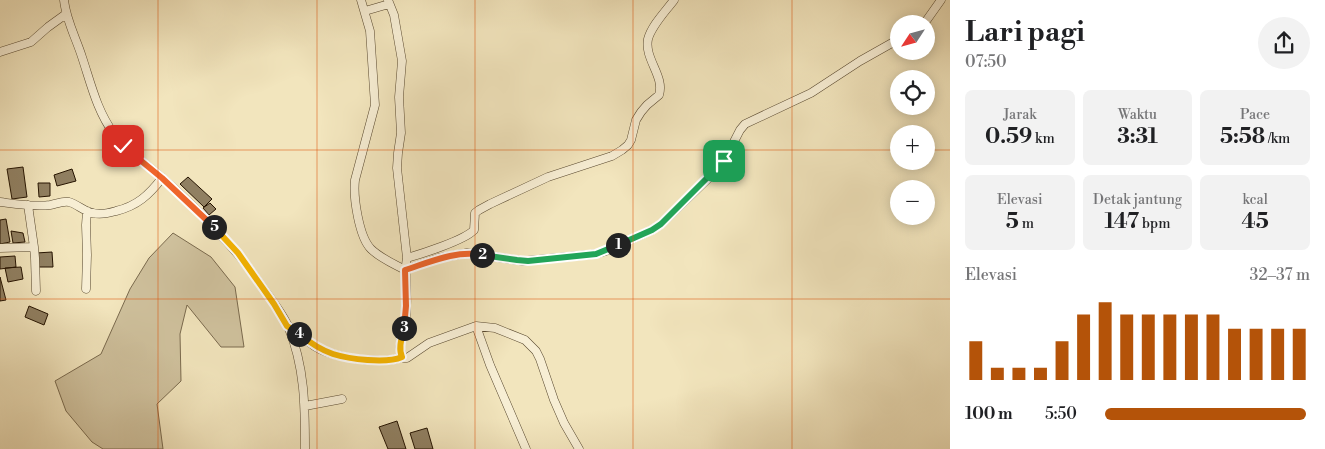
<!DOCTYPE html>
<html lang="id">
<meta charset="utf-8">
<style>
:root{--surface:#fff;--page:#f2f2f2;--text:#202124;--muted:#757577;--accent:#b45309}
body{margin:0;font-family:"Libre Bodoni",serif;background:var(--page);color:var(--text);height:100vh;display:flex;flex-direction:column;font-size:19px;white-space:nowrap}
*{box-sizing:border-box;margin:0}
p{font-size:16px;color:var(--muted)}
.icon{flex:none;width:28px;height:28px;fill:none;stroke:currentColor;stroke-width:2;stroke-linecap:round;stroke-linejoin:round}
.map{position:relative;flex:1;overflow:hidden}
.panel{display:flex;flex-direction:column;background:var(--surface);width:375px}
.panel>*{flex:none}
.needle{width:32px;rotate:234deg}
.fabs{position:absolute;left:890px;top:15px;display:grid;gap:10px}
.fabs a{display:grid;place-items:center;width:45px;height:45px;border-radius:50%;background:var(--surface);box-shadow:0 2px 12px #0003;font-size:25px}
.pin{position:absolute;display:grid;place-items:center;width:42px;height:42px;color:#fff;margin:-21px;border-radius:10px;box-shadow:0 2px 8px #0006}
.km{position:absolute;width:25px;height:25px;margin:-12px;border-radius:50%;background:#222;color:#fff;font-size:14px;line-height:25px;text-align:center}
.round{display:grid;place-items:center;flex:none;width:52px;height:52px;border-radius:26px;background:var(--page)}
.head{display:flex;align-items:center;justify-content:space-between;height:85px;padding:0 15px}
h1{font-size:28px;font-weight:800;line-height:38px}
.stats{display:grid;grid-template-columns:repeat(3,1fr);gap:8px;height:85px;padding:5px 15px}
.stats div{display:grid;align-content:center;border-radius:8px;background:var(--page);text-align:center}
.stats b{font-size:21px;font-weight:800}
.stats small{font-size:14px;font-weight:400}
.stats p{font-size:14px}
.chart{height:140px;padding:10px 15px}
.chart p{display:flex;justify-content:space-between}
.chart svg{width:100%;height:90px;margin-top:5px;stroke:var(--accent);stroke-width:6}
ul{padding:0 15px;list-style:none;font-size:16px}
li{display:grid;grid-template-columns:80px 60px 1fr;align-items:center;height:38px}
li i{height:12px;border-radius:6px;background:var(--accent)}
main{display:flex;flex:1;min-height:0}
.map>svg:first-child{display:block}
</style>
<main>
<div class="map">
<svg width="950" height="449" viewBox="0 0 950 449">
<rect width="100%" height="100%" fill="#f2e5bd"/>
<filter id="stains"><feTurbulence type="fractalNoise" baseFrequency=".004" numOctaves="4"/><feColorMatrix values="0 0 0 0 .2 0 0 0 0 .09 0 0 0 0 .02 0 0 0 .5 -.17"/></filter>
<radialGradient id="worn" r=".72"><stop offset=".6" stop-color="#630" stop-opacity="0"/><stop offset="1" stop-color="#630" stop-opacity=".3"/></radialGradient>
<path fill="#cfc19d" stroke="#7a6a4e" d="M173,233L211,257L235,287L244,347H221L187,305L180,334L181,381L157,404L163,449H103L92,442L66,411L55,381L101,354L130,289L149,258Z"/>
<path fill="#908062" stroke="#251300" d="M23,167L27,197L12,199L7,169Z
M72,169L76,181L57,186L54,175Z
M188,177L212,199L204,207L180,184Z
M38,183H50V196L39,197Z
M210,203L216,209L209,215L203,208Z
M6,219L10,242L0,244V220Z
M11,231L23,233L25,242L13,243Z
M52,252L53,267H37L36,253Z
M15,256L16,267L0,269V257Z
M21,267L23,279L8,282L5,268Z
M0,277L6,300L0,301Z
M29,306L48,314L44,325L25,317Z
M397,421L406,449H388L379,427Z
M427,428L433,449H415L410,433Z"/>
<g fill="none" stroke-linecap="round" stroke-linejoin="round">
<g stroke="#58482f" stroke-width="9">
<path id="minor" d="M64,0C66,20 76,38 82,57C91,84 97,111 114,134C126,151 145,163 161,177C187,200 214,226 236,252C246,263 254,276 263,288C272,300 282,313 288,326C305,367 305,406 305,449
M361,0L370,31L375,105L355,180C353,197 359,237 371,249C380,258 394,264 405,270L439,258L467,253L523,261L596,254L606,251L652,230L661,224L722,165L740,130L745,124L811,93L860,61L899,39
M388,0L394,15L402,61L399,97L401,133L398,153L397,168L407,258
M365,11L389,4
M924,24L941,0
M0,52L31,42L48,27L66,14
M0,202C16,204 34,207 50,205C56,204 62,201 69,202C77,204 85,212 93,213C101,215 109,213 116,211C137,206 149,195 162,178
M34,247L35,258L36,291
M0,248L34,247L28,205
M86,289L87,255L86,225L87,211
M287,325C295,331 301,337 309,342C315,347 325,352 333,354C350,359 386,364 402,357
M476,326L490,365L526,449
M305,406L342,399
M579,449L564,423L554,400L540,359L536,351L525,340L495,328L476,326L429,343L407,358H404C396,350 403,335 405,324C407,311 407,298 406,285C406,275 405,267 407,258C421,254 465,240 474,230L475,213L479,210L490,204L548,177L612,156L622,150L628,145L631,140L636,120L641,112L647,105L659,95C665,76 644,59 648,39C652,25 665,12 674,0"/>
</g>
<use href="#minor" stroke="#f7eed4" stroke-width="8"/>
</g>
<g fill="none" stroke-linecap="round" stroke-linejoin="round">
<g stroke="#fff" stroke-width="10">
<path id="split-1" d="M618,245L652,230L661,224L724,161"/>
</g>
<g stroke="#fff" stroke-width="10">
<path id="split-2" d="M482,255L517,260L528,261L596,254L618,245"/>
</g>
<g stroke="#fff" stroke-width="10">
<path id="split-3" d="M404,328L406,306L405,270C430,262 456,250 482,255"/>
</g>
<g stroke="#fff" stroke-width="10">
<path id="split-4" d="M299,334C309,342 321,350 333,354C349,359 386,364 402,357C398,348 402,337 404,328"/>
</g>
<g stroke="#fff" stroke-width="10">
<path id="split-5" d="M214,227L238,253L274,304L287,326L299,334"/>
</g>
<g stroke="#fff" stroke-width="10">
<path id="split-6" d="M123,146L162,178L214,227"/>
</g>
<use href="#split-1" stroke="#22a559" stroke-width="6"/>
<use href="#split-2" stroke="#22a559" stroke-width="6"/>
<use href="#split-3" stroke="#f0652b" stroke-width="6"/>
<use href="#split-4" stroke="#f5b400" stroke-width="6"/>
<use href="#split-5" stroke="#f5b400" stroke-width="6"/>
<use href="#split-6" stroke="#f0652b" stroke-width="6"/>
</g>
<path fill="none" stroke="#de560b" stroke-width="1" stroke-opacity="0.55" d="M158,0V449M317,0V449M475,0V449M633,0V449M792,0V449M0,150H899M926,150H950M0,299H950"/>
<rect width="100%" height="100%" filter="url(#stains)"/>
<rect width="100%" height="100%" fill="url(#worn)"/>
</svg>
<div class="fabs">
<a><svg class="needle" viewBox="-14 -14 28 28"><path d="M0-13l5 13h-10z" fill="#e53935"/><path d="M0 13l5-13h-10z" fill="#757577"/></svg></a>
<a><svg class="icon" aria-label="locate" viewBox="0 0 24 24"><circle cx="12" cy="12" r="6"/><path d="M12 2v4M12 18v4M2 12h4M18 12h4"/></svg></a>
<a>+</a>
<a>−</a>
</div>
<div class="pin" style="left:724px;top:161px;background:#1e9e55"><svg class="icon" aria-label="arrive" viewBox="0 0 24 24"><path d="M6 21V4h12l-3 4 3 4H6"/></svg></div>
<div class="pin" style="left:123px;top:146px;background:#d93025"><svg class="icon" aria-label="check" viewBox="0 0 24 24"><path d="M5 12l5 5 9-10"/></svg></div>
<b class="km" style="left:618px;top:245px">1</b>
<b class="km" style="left:482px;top:255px">2</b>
<b class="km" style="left:404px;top:328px">3</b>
<b class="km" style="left:299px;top:334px">4</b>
<b class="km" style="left:214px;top:227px">5</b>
</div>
<section class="panel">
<div class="head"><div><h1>Lari pagi</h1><p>07:50</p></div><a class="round"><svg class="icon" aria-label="share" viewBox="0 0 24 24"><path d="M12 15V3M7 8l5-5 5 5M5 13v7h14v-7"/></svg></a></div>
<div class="stats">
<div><p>Jarak</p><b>0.59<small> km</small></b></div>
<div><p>Waktu</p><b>3:31</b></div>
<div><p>Pace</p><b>5:58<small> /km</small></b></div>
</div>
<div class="stats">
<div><p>Elevasi</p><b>5<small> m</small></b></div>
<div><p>Detak jantung</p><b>147<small> bpm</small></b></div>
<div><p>kcal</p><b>45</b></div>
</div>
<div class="chart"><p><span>Elevasi</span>32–37 m</p>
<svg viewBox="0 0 160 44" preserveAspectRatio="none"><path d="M5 44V25M15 44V38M25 44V38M35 44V38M45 44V25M55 44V12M65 44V6M75 44V12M85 44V12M95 44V12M105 44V12M115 44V12M125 44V19M135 44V19M145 44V19M155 44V19"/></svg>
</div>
<ul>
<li><b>100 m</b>5:50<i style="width:98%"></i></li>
</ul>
</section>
</main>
